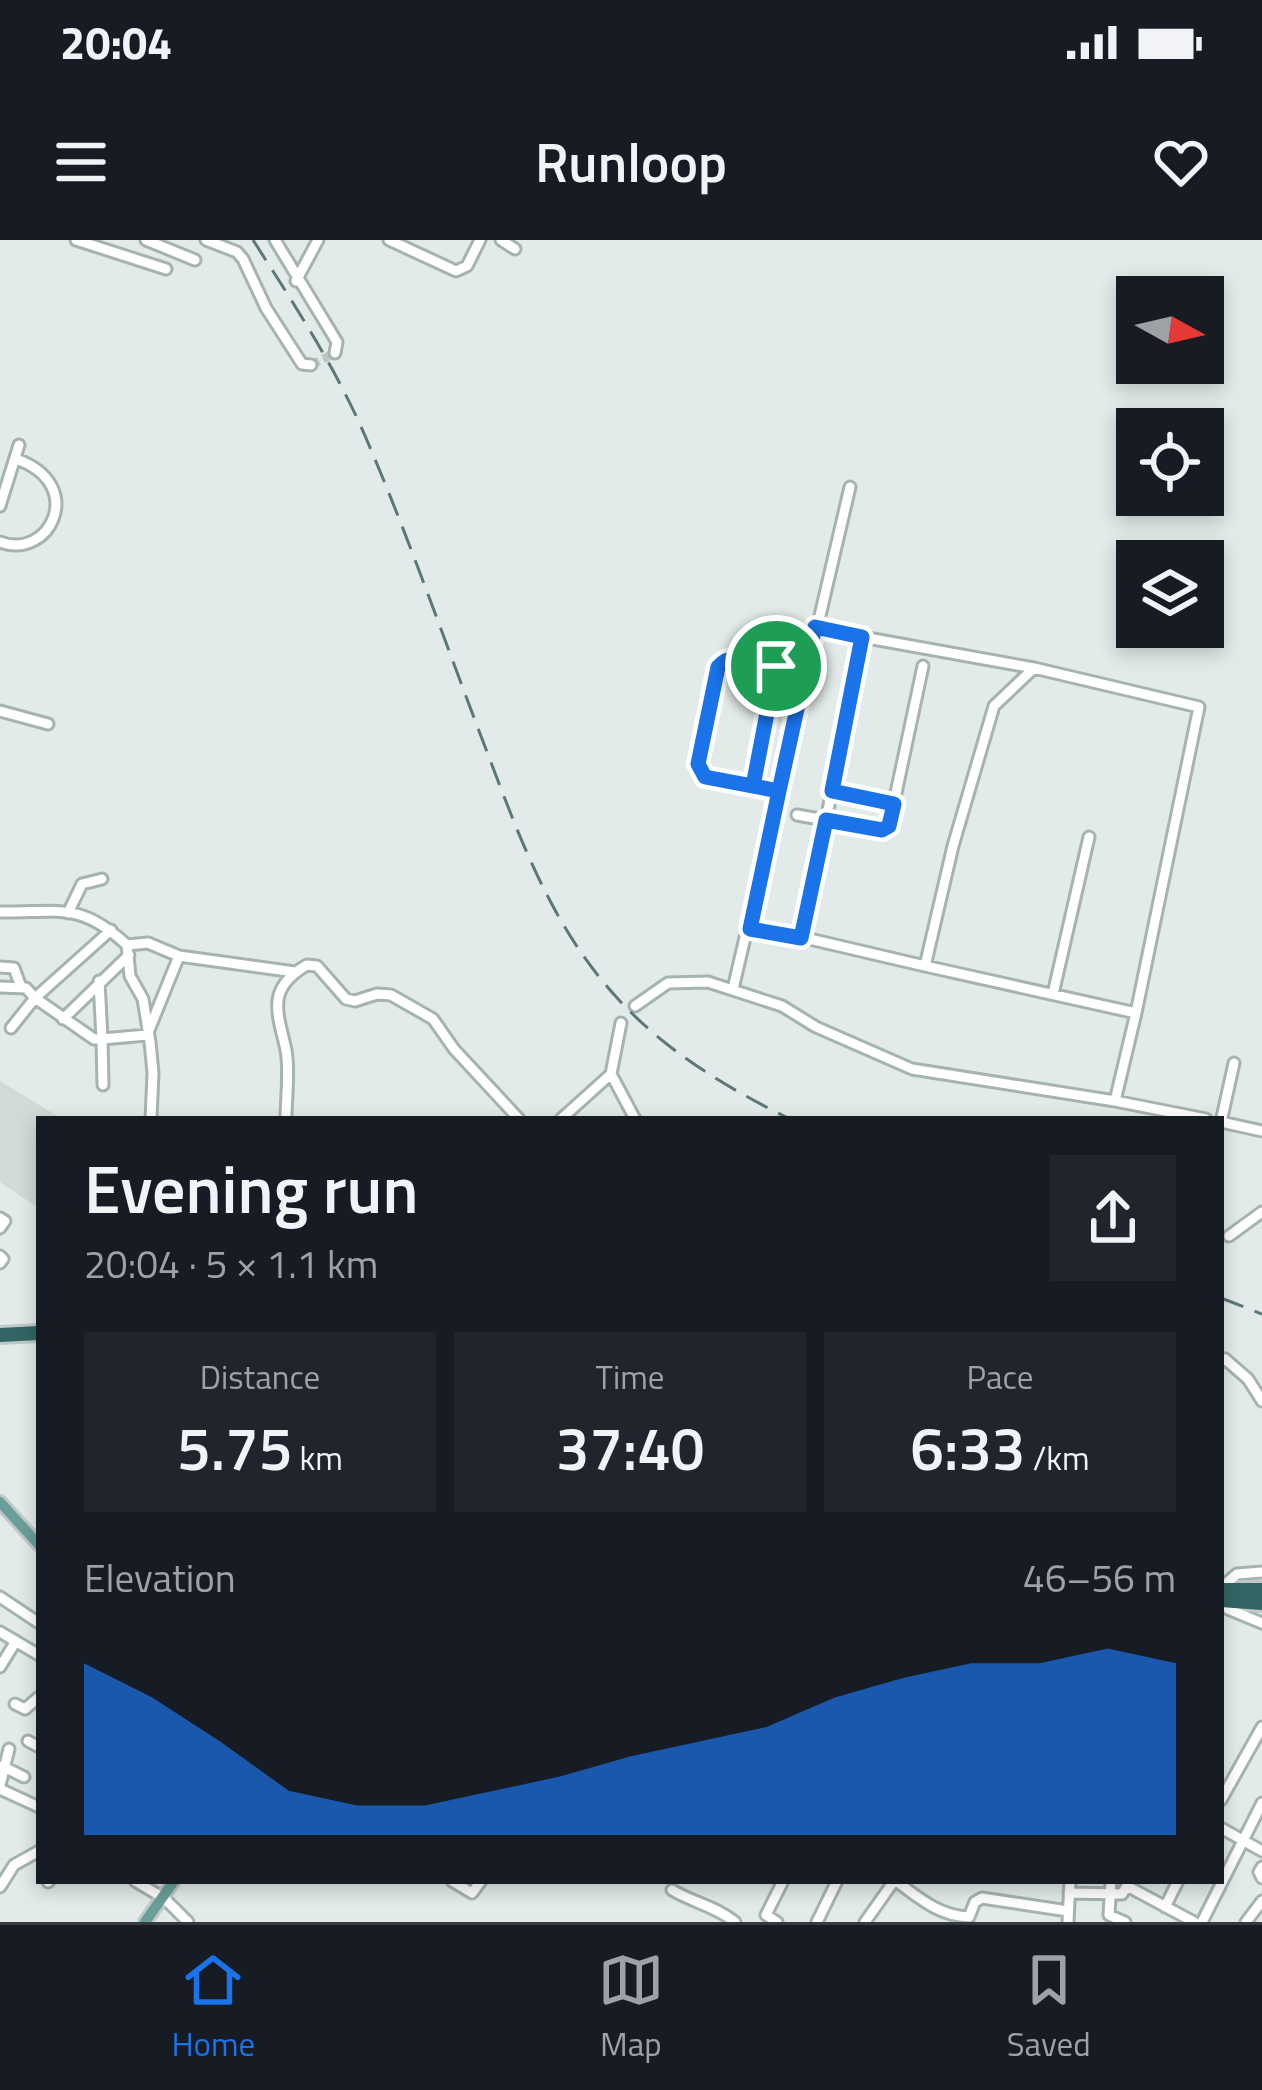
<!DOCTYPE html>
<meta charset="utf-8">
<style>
:root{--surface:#171b24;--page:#20242c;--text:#f1f3f6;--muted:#9ea1a6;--line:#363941;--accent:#1a73e8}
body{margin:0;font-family:"Titillium Web",sans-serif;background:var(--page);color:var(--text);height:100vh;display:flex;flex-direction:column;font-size:45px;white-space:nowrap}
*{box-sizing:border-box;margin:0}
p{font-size:39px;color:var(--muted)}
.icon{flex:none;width:66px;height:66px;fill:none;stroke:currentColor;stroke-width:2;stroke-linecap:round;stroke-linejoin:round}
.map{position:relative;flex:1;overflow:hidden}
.side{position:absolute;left:36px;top:876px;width:1188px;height:768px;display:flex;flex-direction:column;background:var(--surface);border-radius:0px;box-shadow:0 6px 18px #0003}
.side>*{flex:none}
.needle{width:78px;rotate:98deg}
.buttons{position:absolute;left:1116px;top:36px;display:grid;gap:24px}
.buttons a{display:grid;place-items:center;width:108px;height:108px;border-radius:0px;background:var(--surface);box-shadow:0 6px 18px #0003;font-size:60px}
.pin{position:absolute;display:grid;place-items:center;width:102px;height:102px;color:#fff;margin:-51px;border:6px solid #fff;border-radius:50%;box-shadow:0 3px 12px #0007}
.round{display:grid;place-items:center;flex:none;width:126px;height:126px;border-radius:0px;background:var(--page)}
.overview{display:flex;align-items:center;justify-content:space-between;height:204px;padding:0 48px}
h1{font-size:66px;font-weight:600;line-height:90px}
.metrics{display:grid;grid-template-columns:repeat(3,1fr);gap:18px;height:204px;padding:12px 48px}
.metrics div{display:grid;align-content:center;border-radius:0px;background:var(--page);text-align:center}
.metrics b{font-size:60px;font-weight:600}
.metrics small{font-size:33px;font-weight:400}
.metrics p{font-size:33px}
.chart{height:336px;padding:24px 48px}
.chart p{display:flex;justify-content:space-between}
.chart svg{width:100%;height:216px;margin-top:12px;fill:var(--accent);opacity:.7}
.status{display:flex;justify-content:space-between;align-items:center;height:84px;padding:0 60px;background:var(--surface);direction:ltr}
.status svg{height:33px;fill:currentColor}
header{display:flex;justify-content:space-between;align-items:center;height:156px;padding:0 48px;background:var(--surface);font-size:54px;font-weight:600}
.dock{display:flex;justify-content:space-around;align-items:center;height:168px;border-top:3px solid var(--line);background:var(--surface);font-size:33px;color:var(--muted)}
.dock a{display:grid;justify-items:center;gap:6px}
.dock .current{color:var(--accent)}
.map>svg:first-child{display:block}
</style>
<div class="status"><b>20:04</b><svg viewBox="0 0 49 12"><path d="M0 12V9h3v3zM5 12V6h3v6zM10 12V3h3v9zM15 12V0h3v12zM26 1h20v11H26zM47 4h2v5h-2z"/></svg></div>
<header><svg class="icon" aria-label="menu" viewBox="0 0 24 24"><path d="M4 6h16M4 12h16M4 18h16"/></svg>Runloop<svg class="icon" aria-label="heart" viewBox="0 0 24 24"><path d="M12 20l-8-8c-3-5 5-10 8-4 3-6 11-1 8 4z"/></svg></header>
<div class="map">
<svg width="1262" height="1682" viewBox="0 0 1262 1682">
<rect width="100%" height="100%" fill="#e2ebe9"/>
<path fill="#d0dbd8" d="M0,841L62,879H39L37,967L0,942Z"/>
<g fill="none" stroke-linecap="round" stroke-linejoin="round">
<path stroke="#bcc8c6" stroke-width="9" stroke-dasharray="9 4.5" stroke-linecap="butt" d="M311,125L335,113"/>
<g stroke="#a5b3b1" stroke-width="15">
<path id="minor" d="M76,0L166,29
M146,0L195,20
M206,0L237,12L243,19L266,68L302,124L311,125
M275,0L337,102L335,113
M389,0L456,31L467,26L480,0
M501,0L515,9
M296,41L318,0
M0,266L19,205
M0,302C50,321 88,244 16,219
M815,387L862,397L832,551
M776,426C757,422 731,410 718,427L698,524L705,537L779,551
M0,471L48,484
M753,546L784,389
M797,575L882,590L889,586L923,426
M0,672C60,673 79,661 127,705L130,736L143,759L150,802L153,833L151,879
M68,673L82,644L102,639
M750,690L801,697L832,551L894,564
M801,697L925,726L953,606L994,466L1034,428L862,397
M127,705L148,703L179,716L295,732
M925,726L1136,773L1199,467L1034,428
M0,727L14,728L21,747
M99,741L102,799H94L35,758L111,690
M0,747L26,748L35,758L11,788
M733,749L850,247
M1053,754L1089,597
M635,766L668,743L708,742L782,766L816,787L912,829L1115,861L1136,773
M63,779L129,715
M621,783L611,834L635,879
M103,845L102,799L147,795L179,716
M1115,861L1206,879
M286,879C286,857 290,831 286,810C278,773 265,749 307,725L317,726L346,759L355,761L377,754L391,755L433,779L454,809L519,879
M561,879L611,834
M1221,882L1234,823
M1221,882L1262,891
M0,978L5,981L0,988
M1229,996L1262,972
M0,1016L3,1019L0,1023
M1221,1122L1225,1119L1248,1139L1262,1161
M1221,1348L1237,1334L1262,1332
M0,1357L39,1383
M1227,1360L1228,1369L1262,1383
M0,1392L39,1415
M0,1427L16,1401
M15,1464L25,1469L39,1457
M28,1501L39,1507
M2,1526L24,1537
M0,1545L9,1509
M0,1549L39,1567
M1221,1560L1262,1487
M1221,1588L1262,1611
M1262,1627L1259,1632L1262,1638
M135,1641L162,1657
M452,1641L472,1653L481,1641
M896,1641C919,1658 939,1676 969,1677L975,1662L982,1658L1068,1671
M1111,1641L1109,1675L1125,1682
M48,1642L49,1641
M1127,1646L1194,1682
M0,1647L14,1625L39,1611
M672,1650C694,1663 715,1666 735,1682
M1069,1653L1122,1654L1127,1646
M164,1658L188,1682
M1165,1667L1178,1641
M777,1682L766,1675L783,1641
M817,1682L837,1641
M865,1682L894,1641
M1068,1682L1070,1641
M1202,1682L1262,1563
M1246,1682L1262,1661"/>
</g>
<g stroke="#c1c8c8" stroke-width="16">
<path id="major" d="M0,1262L39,1305
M145,1682L174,1641"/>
</g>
<g stroke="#c1c8c8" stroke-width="20">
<path id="highway" d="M0,1095L39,1093
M1221,1350H1262
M1221,1360L1262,1363"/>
</g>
<use href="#minor" stroke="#fff" stroke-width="9"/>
<use href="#major" stroke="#699e9a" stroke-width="10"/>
<use href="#highway" stroke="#316664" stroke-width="14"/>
<path stroke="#5d7774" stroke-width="3" stroke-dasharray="24 12" stroke-linecap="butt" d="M253,0C294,64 336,128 366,198C409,298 445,402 484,504C519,596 551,687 619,760C667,812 727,848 790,879
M1221,1058L1262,1074"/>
</g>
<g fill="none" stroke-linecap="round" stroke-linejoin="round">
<g stroke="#fff" stroke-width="24">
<path id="route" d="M776,426C757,422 732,410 718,427L698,524L705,537L779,551L750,689L801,698L826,580L882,590L889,586L894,564L832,551L862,397L815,387L779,551L753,546L776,426"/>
</g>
<use href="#route" stroke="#1a73e8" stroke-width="15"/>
</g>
</svg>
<div class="buttons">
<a><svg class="needle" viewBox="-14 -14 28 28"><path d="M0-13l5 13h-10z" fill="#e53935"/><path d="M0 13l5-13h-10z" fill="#9ea1a6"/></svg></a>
<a><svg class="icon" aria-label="locate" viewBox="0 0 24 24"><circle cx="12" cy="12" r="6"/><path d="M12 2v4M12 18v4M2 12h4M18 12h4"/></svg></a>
<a><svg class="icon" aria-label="layers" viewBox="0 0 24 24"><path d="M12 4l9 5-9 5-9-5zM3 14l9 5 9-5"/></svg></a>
</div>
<div class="pin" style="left:776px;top:426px;background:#1e9e55"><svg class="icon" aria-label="arrive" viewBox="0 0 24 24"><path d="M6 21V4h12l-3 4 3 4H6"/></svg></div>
<section class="side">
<div class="overview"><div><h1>Evening run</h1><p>20:04 · 5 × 1.1 km</p></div><a class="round"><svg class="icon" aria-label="share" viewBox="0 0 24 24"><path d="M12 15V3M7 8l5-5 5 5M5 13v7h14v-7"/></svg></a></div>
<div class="metrics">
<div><p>Distance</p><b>5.75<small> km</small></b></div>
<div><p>Time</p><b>37:40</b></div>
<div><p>Pace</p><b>6:33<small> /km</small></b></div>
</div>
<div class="chart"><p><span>Elevation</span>46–56 m</p>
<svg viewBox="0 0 160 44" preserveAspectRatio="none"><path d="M0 44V9L10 16L20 25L30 35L40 38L50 38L60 35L70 32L80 28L90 25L100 22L110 16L120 12L130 9L140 9L150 6L160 9V44z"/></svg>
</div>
</section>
</div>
<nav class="dock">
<a class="current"><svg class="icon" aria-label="home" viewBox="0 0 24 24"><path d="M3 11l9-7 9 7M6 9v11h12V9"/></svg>Home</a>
<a><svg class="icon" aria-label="map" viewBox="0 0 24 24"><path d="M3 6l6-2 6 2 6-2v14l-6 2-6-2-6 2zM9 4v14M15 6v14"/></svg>Map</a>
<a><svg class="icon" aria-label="saved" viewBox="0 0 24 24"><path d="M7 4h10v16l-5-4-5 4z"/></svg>Saved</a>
</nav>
